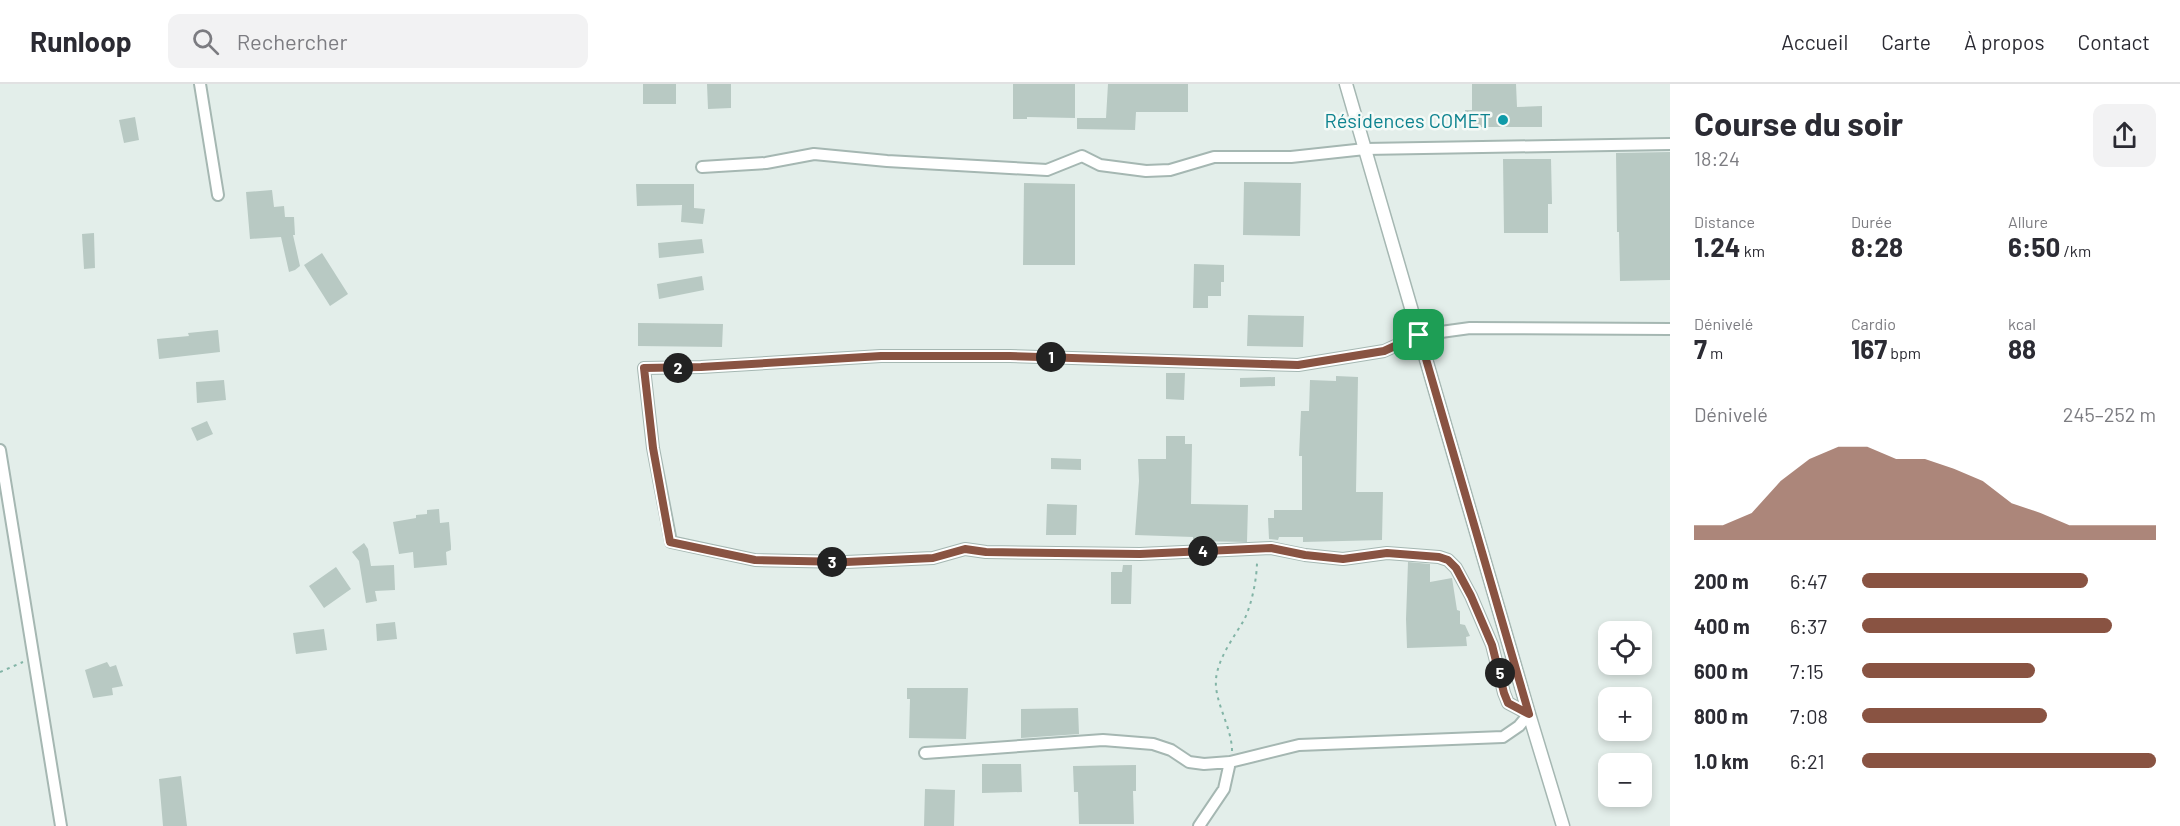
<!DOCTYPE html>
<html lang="fr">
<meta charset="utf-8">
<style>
:root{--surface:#fff;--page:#f2f2f3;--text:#2b2b33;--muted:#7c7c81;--line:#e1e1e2;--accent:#895342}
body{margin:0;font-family:Barlow,sans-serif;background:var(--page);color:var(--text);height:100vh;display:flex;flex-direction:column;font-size:22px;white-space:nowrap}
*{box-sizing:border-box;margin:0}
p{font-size:20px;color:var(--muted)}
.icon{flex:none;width:33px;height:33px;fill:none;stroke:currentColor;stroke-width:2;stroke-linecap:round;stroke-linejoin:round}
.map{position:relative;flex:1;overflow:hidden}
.panel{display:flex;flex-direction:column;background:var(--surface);width:510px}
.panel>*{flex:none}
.buttons{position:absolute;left:1598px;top:537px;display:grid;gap:12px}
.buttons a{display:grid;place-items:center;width:54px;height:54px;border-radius:12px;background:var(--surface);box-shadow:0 3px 9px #0003;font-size:30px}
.pin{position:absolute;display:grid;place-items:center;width:51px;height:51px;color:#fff;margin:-26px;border-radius:12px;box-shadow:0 3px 9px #0006}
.km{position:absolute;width:30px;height:30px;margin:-15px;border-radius:50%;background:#222;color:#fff;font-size:16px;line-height:30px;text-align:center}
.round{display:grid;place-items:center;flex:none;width:63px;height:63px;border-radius:12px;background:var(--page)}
.headline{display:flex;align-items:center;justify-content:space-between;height:102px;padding:0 24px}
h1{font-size:33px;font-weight:700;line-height:45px}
.figures{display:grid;grid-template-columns:repeat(3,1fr);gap:9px;height:102px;padding:6px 24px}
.figures div{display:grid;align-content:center}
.figures b{font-size:26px;font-weight:700}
.figures small{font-size:16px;font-weight:400}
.figures p{font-size:16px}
.chart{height:168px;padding:12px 24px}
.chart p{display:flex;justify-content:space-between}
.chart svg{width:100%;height:108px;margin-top:6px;fill:var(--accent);opacity:.7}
ul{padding:0 24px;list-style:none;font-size:20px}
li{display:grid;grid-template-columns:96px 72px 1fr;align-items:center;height:45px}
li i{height:15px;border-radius:8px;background:var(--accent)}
header{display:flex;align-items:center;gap:36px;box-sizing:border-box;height:84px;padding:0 30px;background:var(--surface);border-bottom:2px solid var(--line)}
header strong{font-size:28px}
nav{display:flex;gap:33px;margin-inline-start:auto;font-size:21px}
.search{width:420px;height:54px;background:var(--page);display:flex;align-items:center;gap:15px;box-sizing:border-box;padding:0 21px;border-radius:12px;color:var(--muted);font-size:22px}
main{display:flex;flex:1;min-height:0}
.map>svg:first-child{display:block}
</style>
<header>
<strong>Runloop</strong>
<div class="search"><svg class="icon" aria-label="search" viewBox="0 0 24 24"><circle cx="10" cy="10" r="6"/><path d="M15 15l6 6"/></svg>Rechercher</div>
<nav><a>Accueil</a><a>Carte</a><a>À propos</a><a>Contact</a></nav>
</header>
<main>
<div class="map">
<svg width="1670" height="742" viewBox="0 0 1670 742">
<rect width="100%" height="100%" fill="#e3eeea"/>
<path fill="#b8c9c3" d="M643,0H676V20H643Z
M707,0H731V24L708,25Z
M1013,0H1075V34L1027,33V35H1013Z
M1108,0H1188V28H1136L1135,46L1077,45V34H1106Z
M1472,0H1516L1517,23L1542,22V43H1465V26H1472Z
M135,33L139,56L124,59L119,36Z
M1670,68V196L1620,197L1619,148H1617L1616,69Z
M1503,75H1551L1552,120H1548V149H1504Z
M1244,98L1301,99L1300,152L1243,151Z
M1024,99L1075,100V181H1023Z
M636,100H694V124L705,125L703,140L681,138L682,121L637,122Z
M272,106L274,123L284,122L285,133H294L295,151H293L300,182L295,186L289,188L281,153L250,155L246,108Z
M94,149L95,184L84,185L82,150Z
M702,155L704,169L659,174L658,159Z
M322,169L348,210L330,222L304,181Z
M1194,180L1224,181V198H1221V212H1208V224H1193Z
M702,192L704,206L659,215L657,200Z
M1248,231L1304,232L1303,263L1247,262Z
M638,239L723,240L722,263L638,262Z
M218,246L220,268L159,275L157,255L189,252L188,249Z
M1166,289H1185L1184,316L1166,315Z
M1336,292L1358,293L1356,408H1383L1382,456L1303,458V453H1279L1278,456L1269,455L1268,434H1274V426H1302V372H1299L1301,327H1309L1310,296L1336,297Z
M1275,293V302L1240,303V294Z
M224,296L226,316L197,319L196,298Z
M207,337L213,350L197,357L191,344Z
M1166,352H1185V360H1192L1191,420L1248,421L1247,458L1193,457V453L1135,451L1139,397L1138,375H1166Z
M1051,374L1081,375V386L1051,385Z
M1047,420L1077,421L1076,451H1046Z
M439,425L440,439L449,438L451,462V466L446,468L447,481L414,484L413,468L399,470L393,438L416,434V431L427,430V426Z
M364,459L368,465L371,482L394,481L395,506L375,507L377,517L366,519L359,477L352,468Z
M1408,478L1430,480V498L1452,494L1457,526L1460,527V540L1465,541L1470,552L1466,553L1467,562L1407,564L1406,535Z
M1123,481H1132L1131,520H1111V488H1122Z
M336,483L351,505L324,524L309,502Z
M395,538L397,555L377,557L376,540Z
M324,545L327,566L296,570L293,549Z
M107,578L110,583L116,581L123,602L112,604L113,611L93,614L85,586Z
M907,604H968L966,655L909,654L910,615H907Z
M1078,624L1079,650L1021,654V625Z
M982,680H1021L1022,708L982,709Z
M1136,681V707H1133L1134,740H1079L1078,708H1074L1073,682Z
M181,692L187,742H163L159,695Z
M925,705L955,706L954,742H924Z"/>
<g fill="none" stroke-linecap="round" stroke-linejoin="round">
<g stroke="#a5b7b2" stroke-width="14">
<path id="minor" d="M200,0L218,111
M702,83L766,79L814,70L887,77L1047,86L1082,72L1100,81L1146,87L1170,86L1214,73H1291L1365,65L1670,60
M0,366L61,742
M925,669L1103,656L1153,660L1171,666L1189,678L1204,680L1230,678L1299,661L1503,653L1519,642L1529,630L1508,619L1504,609L1492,561L1471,512L1456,484L1448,476L1439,473L1387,469L1343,475L1305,471L1271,464L1140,470L986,468L965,465L933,474L846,478L755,476L671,458L653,364L644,284L701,283L881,272H1010L1298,281L1384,267L1419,251L1470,244L1670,245
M1199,742L1224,705L1230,678"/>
</g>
<g stroke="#a5b7b2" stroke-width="15">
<path id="tertiary" d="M1346,0L1529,630L1563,742"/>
</g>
<path stroke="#82b4a6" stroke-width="2" stroke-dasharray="3 4.5" stroke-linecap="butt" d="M0,588L23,578
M1232,667C1232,643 1214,618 1216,595C1218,574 1234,553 1244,536C1252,520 1257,494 1257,477"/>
<use href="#minor" stroke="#fff" stroke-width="10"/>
<use href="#tertiary" stroke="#fff" stroke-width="12"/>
</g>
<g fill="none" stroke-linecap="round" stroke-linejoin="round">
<g stroke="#fff" stroke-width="12">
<path id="route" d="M1419,251L1529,630L1508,619L1504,609L1492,561L1471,512L1456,484L1448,476L1439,473L1387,469L1343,475L1305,471L1271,464L1140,470L986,468L965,465L933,474L846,478L755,476L670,458L653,364L644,284L701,283L881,272H1010L1298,281L1384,267Z"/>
</g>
<use href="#route" stroke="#895342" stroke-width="8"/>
</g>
<circle fill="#0f9aa8" stroke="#f4faf7" stroke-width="2" cx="1503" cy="36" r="6"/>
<g text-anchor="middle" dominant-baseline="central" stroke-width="5" stroke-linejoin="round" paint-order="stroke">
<g font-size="20" fill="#0d838f" stroke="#f4faf7" text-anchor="end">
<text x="1491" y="36">Résidences COMET</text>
</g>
</g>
</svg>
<div class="buttons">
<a><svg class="icon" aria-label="locate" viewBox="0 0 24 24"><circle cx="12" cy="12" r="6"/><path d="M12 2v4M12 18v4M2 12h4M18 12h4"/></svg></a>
<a>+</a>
<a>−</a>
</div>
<div class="pin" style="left:1419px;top:251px;background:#1e9e55"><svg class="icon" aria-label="arrive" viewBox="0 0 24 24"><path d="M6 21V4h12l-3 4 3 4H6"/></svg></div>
<b class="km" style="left:1051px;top:273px">1</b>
<b class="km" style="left:678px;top:284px">2</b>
<b class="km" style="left:832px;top:478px">3</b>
<b class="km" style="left:1203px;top:467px">4</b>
<b class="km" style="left:1500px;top:589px">5</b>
</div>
<section class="panel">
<div class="headline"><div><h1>Course du soir</h1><p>18:24</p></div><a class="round"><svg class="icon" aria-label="share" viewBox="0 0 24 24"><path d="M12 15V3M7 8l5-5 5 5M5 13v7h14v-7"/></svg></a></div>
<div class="figures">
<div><p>Distance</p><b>1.24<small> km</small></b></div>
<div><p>Durée</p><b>8:28</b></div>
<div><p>Allure</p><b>6:50<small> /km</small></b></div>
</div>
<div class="figures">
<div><p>Dénivelé</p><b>7<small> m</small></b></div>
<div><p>Cardio</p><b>167<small> bpm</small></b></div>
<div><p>kcal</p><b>88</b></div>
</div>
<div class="chart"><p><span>Dénivelé</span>245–252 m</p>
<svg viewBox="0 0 160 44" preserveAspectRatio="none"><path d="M0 44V38L10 38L20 33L30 20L40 11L50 6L60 6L70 11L80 11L90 15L100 20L110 29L120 33L130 38L140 38L150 38L160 38V44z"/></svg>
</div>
<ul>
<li><b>200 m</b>6:47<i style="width:77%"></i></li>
<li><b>400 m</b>6:37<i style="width:85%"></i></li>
<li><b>600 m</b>7:15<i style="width:59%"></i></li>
<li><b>800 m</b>7:08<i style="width:63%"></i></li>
<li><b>1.0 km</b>6:21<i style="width:100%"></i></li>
</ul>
</section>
</main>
